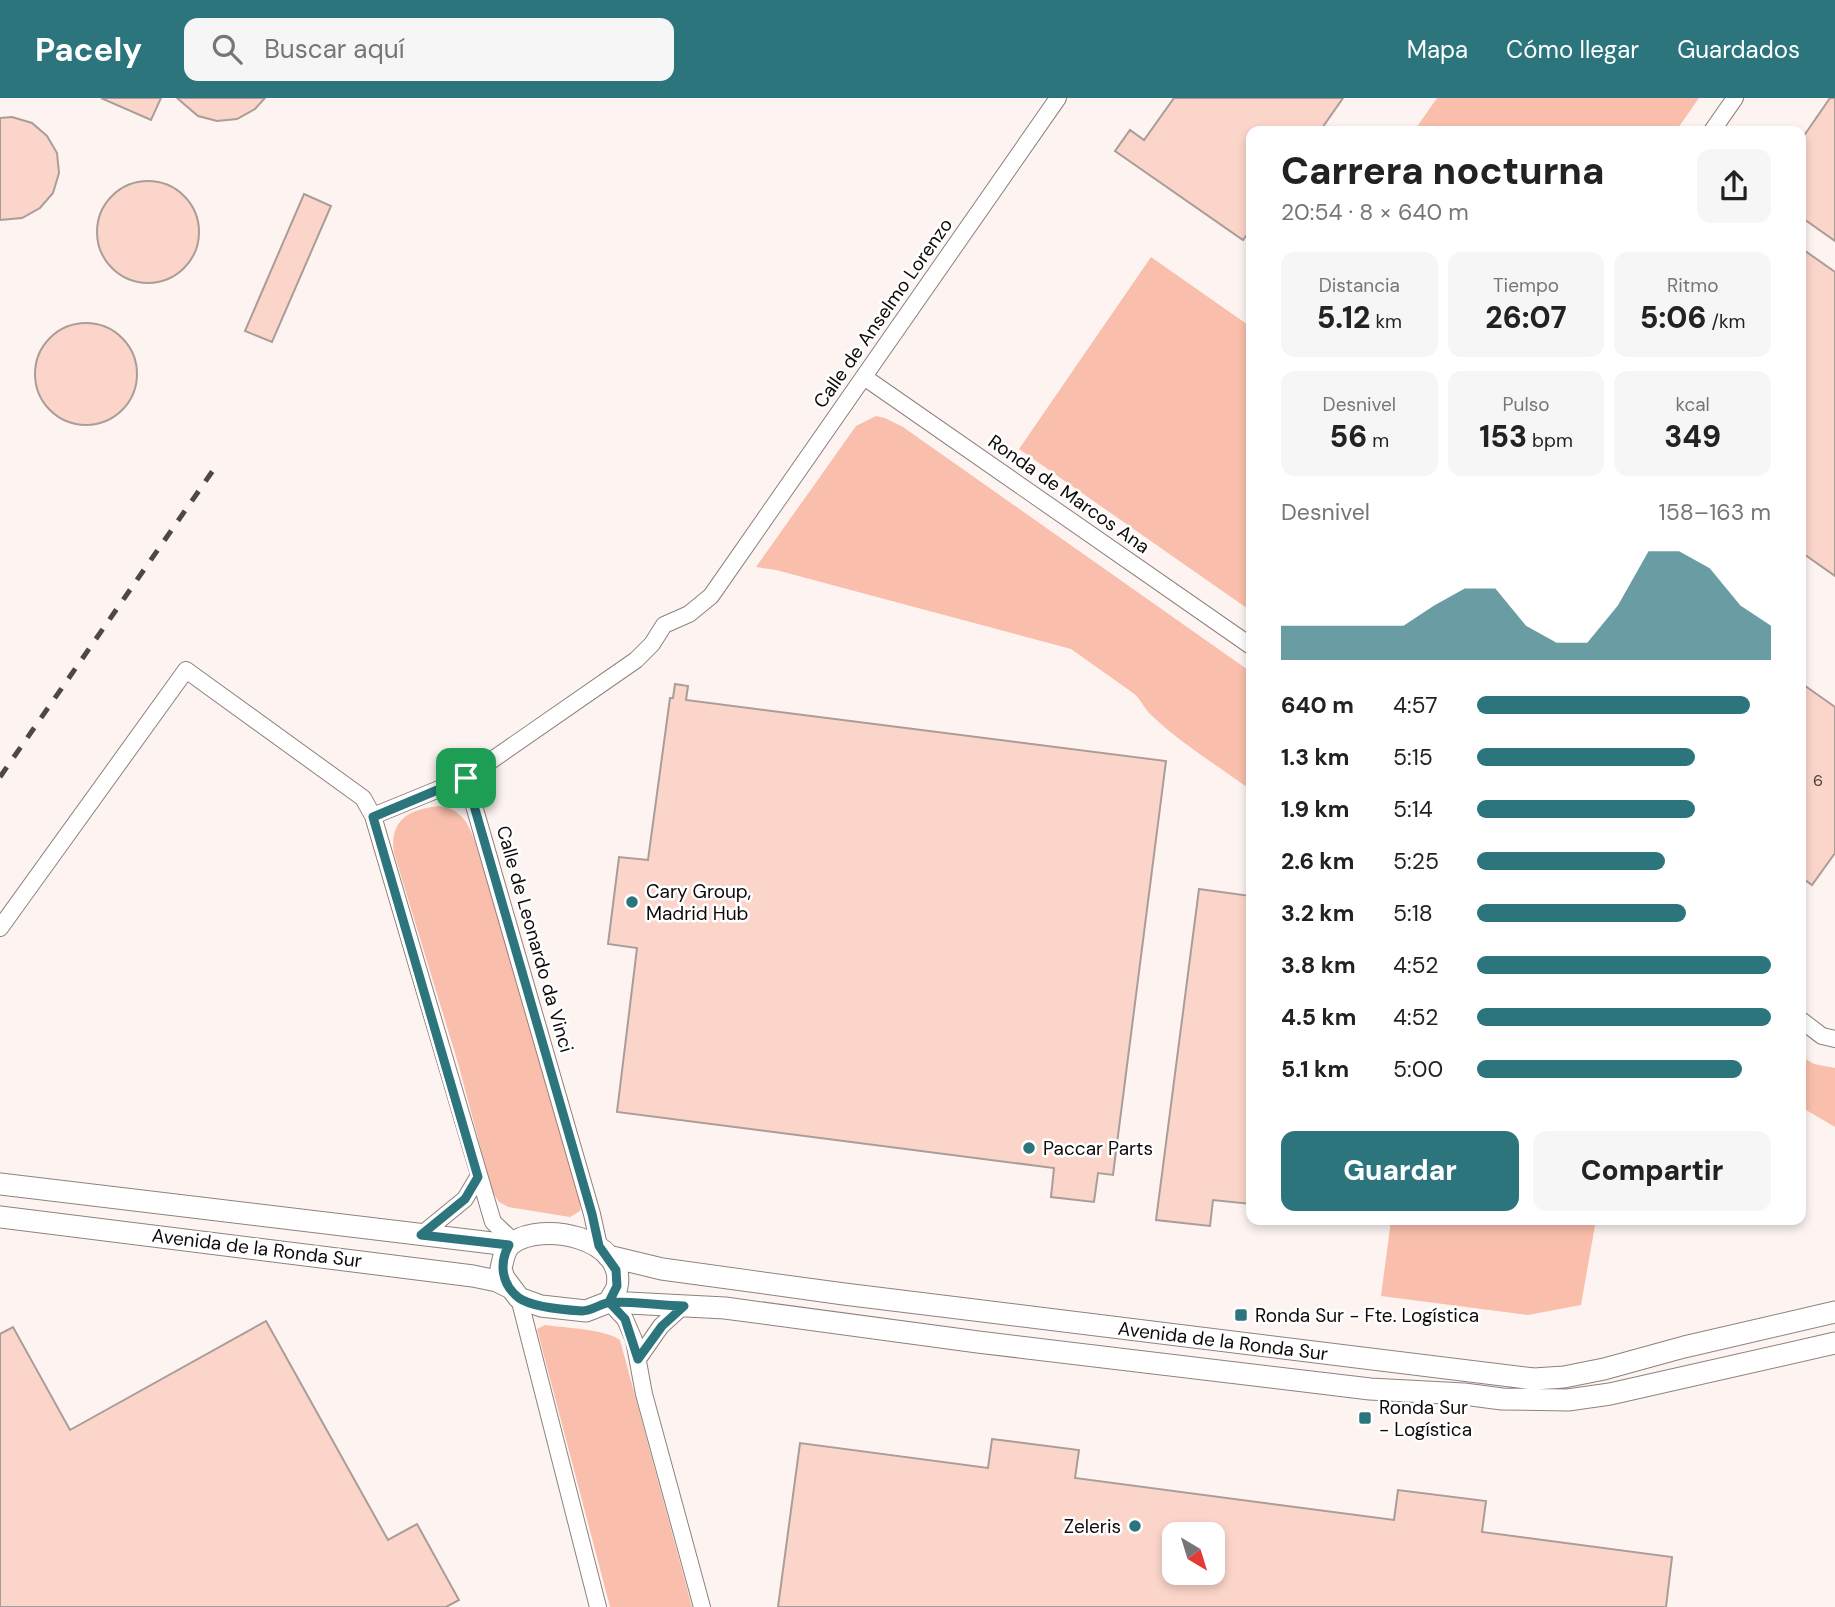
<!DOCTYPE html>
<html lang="es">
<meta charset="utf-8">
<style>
:root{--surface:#fff;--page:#f6f6f6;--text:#222;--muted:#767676;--accent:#2c757d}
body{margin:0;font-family:"DM Sans",sans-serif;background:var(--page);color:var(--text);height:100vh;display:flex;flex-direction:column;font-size:26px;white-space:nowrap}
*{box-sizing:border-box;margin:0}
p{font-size:23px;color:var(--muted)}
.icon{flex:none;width:38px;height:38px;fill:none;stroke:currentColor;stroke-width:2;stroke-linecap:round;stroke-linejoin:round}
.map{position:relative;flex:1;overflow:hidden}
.drawer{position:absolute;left:1246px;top:28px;width:560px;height:1099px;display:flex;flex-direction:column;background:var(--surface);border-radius:14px;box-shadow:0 4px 10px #0003}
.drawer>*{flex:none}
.needle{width:46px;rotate:142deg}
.fabs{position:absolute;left:1162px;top:1424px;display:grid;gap:14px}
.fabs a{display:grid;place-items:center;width:63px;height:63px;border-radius:14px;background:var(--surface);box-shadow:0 4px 10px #0003;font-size:35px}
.pin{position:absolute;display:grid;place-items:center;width:60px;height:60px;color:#fff;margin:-30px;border-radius:14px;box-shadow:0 4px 10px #0006}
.round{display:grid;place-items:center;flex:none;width:74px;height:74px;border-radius:14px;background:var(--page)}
.headline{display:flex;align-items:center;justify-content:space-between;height:119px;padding:0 35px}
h1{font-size:38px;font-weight:800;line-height:52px}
.stats{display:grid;grid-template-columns:repeat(3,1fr);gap:10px;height:119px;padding:7px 35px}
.stats div{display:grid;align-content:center;border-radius:14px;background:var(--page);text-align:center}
.stats b{font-size:30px;font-weight:800}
.stats small{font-size:19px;font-weight:400}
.stats p{font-size:19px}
.chart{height:196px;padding:14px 35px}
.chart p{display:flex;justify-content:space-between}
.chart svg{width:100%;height:126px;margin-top:7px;fill:var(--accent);opacity:.7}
.cta{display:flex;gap:14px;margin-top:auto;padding:14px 35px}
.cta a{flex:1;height:80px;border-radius:14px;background:var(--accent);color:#fff;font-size:28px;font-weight:800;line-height:80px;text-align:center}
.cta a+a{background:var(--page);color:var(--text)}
ul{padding:0 35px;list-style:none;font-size:23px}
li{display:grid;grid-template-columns:112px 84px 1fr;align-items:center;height:52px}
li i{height:18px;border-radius:9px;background:var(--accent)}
header{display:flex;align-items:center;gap:42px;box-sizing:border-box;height:98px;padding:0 35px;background:var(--accent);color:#fff}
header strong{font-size:33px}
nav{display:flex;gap:38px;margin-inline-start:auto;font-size:24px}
.search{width:490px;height:63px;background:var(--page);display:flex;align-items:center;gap:18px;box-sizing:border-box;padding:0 24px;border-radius:14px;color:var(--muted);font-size:26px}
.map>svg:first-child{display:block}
</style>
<header>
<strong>Pacely</strong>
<div class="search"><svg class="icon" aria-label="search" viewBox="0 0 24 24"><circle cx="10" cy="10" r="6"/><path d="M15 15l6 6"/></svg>Buscar aquí</div>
<nav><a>Mapa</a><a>Cómo llegar</a><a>Guardados</a></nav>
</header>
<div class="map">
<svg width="1835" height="1509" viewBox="0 0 1835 1509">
<rect width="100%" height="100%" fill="#fdf4f1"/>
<path fill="#f9bfac" d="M1437,0H1699L1676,33H1414Z
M1151,159L1251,229V513L1019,351Z
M876,318L885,320L903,329L1251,574V692C1217,667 1180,645 1150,616C1143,609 1141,601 1133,595L1071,551L776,472L756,469L856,328Z
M440,708C470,712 474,742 482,767L581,1105L580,1113L570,1119L508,1109L499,1104L492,1093L458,965L394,755C389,721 410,711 440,708Z
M1801,958L1814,966L1835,970V1029L1801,1009Z
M1391,1122H1596L1581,1207L1528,1217L1381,1198Z
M545,1227C565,1230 605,1231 620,1242L692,1509H610L537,1231Z"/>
<path fill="#fbd5c9" stroke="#aa9d98" stroke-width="2" fill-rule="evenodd" d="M101,0H161L151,22Z
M177,0H265L255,11L237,21L217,23L198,18Z
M1174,0H1343L1320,33H1251V131L1243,142L1115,53L1130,32L1144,42Z
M1830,0H1835V143L1801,119V42Z
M12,19L32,25L47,38L57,55L59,75L53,95L40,110L22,120L0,122V20Z
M97 134a51 51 0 1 1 102 0a51 51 0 1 1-102 0Z
M304,96L331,108L272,244L245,233Z
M1801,150L1835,174V478L1801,454Z
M35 276a51 51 0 1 1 102 0a51 51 0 1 1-102 0Z
M1801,585L1835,609V755L1812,787L1801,779Z
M675,586L688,588L686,602L1166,663L1113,1077L1098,1075L1094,1104L1051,1099L1054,1070L617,1014L637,850L608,846L619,759L648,762L670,600H673Z
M1199,791L1251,798V1106L1213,1102L1210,1128L1156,1122Z
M266,1223L388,1442L417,1426L459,1502L446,1509H0V1236L13,1229L70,1332Z
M992,1341L1079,1352L1075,1380L1394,1422L1398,1392L1486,1403L1482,1434L1672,1459L1666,1509H778L800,1345L988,1370ZM1174,1437H1213V1475H1174Z"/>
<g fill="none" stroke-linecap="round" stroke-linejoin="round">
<g stroke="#8e817d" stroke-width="18">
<path id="street" d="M1712,33L1735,0
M864,279L1251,548
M466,680L636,562L652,546L664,527L689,516L711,498L1058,0
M373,718L466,680L592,1116L599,1148
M0,830L186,572L363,700L373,718L493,1124L514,1144
M1801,922L1822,938L1835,941
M421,1137L465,1101L478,1079
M519,1200L598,1509
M609,1204L625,1221L634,1242L644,1296L702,1509
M638,1261L661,1228L683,1208"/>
</g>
<g stroke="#8e817d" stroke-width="23">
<path id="secondary" d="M0,1086L509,1147
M0,1119L473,1178L497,1183L511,1190
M608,1158L662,1171L844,1196L1534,1281L1564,1279L1604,1271L1684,1249L1835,1214
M609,1204C611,1199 616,1193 617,1189C627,1140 541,1122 511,1146C504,1152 503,1162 501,1171L504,1180L519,1200L541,1208L586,1213L609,1204L725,1210L978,1244L1370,1291L1464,1296L1502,1301L1568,1302L1610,1296L1835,1245"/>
</g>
<use href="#street" stroke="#fff" stroke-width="16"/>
<use href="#secondary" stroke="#fff" stroke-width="21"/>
<path stroke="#4d4745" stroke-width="5" stroke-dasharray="12 12" stroke-linecap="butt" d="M0,679L214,371"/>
</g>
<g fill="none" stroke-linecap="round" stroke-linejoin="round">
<g stroke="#fff" stroke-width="14">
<path id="route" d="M466,680L373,719L478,1079L465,1101L421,1137L509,1147C499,1165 501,1186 519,1200C532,1209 566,1212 582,1213C593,1213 602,1204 613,1204C637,1204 660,1207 684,1208L662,1228L638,1261L625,1221L609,1204L617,1188L616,1172L599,1148L592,1116L466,680"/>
</g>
<use href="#route" stroke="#2c757d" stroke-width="9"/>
</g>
<g fill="#2c757d" stroke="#fff" stroke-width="2.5">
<circle cx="632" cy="804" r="7"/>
<circle cx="1029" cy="1050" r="7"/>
<rect x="1234" y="1210" width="14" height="14" rx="3.5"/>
<rect x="1358" y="1313" width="14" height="14" rx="3.5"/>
<circle cx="1135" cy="1428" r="7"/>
</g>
<g text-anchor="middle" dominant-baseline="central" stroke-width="5" stroke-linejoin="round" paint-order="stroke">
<g font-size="16" fill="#4a3d39">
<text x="1818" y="682">6</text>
</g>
<g font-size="19" fill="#0f0a09" stroke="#fff">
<text transform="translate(883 215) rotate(-55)">Calle de Anselmo Lorenzo</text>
<text transform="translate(1069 396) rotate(35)">Ronda de Marcos Ana</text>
<text transform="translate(535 841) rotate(74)">Calle de Leonardo da Vinci</text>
<text transform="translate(257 1150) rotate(7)">Avenida de la Ronda Sur</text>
<text transform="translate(1223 1243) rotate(7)">Avenida de la Ronda Sur</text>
</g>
<g font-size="19" fill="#0f0a09" stroke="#fff" text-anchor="start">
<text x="646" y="793">Cary Group,<tspan x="646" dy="22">Madrid Hub</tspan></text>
<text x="1043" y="1050">Paccar Parts</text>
<text x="1255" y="1217">Ronda Sur - Fte. Logística</text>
<text x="1379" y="1309">Ronda Sur<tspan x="1379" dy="22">- Logística</tspan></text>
<text x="1121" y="1428" text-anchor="end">Zeleris</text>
</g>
</g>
</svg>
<div class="fabs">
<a><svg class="needle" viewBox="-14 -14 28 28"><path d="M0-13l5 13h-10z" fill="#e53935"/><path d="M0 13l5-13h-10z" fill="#767676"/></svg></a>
</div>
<div class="pin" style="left:466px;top:680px;background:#1e9e55"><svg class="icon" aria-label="arrive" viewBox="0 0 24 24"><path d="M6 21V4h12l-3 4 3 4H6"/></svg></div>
<section class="drawer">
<div class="headline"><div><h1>Carrera nocturna</h1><p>20:54 · 8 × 640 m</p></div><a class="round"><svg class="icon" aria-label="share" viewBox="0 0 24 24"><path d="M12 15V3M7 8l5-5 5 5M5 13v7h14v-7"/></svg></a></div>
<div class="stats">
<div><p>Distancia</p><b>5.12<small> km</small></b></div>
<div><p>Tiempo</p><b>26:07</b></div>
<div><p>Ritmo</p><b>5:06<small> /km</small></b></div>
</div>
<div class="stats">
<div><p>Desnivel</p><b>56<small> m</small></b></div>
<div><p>Pulso</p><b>153<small> bpm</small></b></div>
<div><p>kcal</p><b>349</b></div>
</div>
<div class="chart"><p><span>Desnivel</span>158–163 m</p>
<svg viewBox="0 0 160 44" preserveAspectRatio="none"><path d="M0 44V32L10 32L20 32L30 32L40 32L50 25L60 19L70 19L80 32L90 38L100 38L110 25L120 6L130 6L140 12L150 25L160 32V44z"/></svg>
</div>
<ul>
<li><b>640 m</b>4:57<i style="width:93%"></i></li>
<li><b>1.3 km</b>5:15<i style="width:74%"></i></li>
<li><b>1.9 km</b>5:14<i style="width:74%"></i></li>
<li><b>2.6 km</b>5:25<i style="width:64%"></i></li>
<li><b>3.2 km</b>5:18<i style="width:71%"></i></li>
<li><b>3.8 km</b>4:52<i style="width:100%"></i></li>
<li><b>4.5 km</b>4:52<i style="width:100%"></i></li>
<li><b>5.1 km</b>5:00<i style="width:90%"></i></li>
</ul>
<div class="cta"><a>Guardar</a><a>Compartir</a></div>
</section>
</div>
